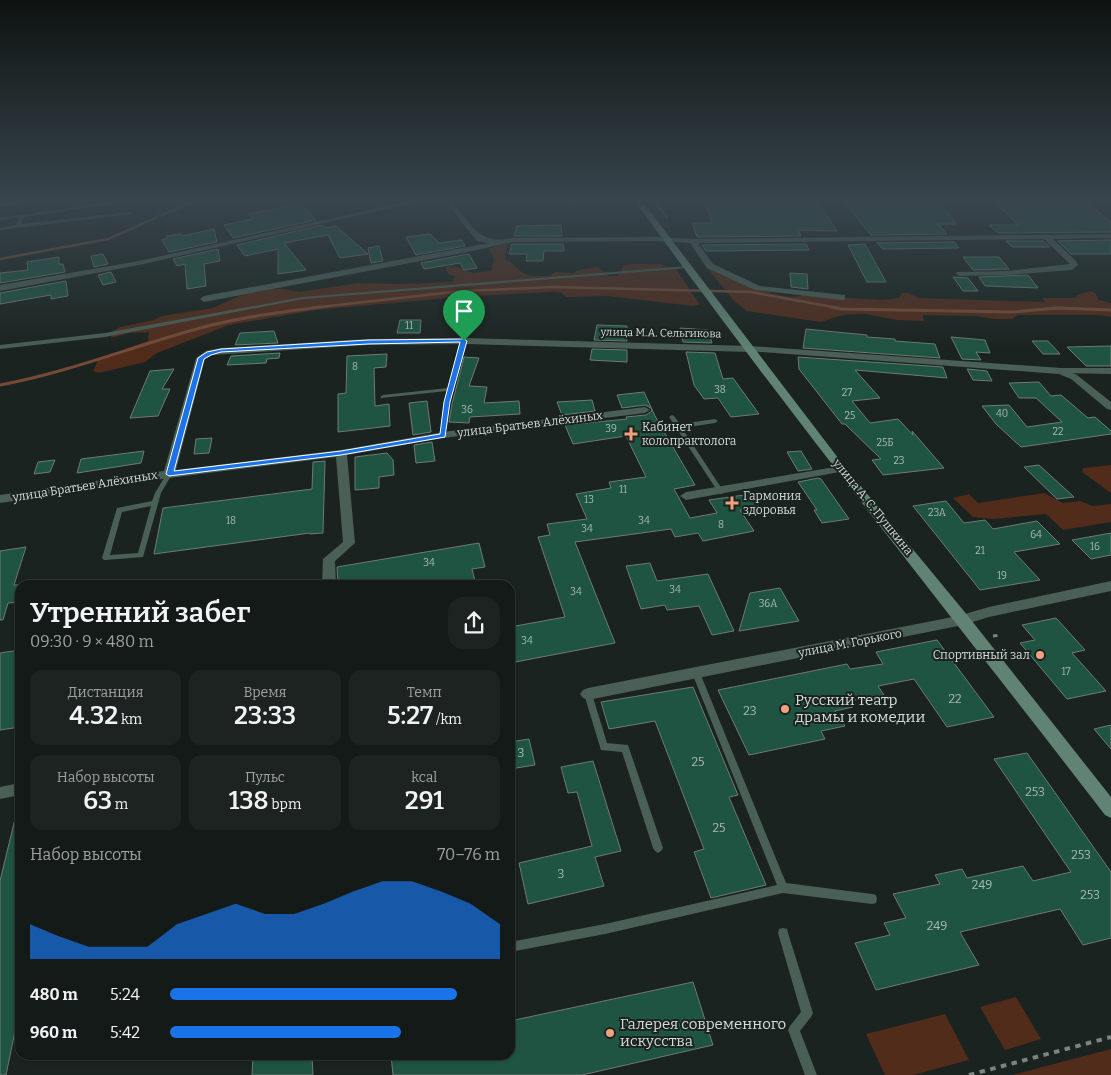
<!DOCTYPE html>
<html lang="ru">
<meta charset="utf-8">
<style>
:root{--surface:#141a17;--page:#1d2320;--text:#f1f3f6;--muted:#9da1a1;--line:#333836;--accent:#1a73e8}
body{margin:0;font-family:Bitter,serif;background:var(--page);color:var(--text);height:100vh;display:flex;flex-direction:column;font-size:19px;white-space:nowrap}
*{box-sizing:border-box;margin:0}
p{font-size:16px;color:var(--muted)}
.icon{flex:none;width:28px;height:28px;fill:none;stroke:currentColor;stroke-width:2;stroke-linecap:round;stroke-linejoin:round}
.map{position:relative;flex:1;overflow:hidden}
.sheet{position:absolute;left:15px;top:580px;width:500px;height:480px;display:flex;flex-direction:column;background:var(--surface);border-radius:15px;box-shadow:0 1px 4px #0004,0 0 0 1px var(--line)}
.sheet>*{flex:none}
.pin{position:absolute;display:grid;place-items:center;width:42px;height:42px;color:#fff;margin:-51px -21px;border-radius:50% 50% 50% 0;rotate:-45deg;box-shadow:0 0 5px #0007}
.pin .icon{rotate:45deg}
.round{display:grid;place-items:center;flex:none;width:52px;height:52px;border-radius:15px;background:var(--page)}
.headline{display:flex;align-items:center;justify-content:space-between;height:85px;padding:0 15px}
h1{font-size:28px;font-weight:600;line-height:38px}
.stats{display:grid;grid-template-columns:repeat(3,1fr);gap:8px;height:85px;padding:5px 15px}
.stats div{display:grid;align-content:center;border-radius:12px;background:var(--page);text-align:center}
.stats b{font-size:25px;font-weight:600}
.stats small{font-size:14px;font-weight:400}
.stats p{font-size:14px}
.chart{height:140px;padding:10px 15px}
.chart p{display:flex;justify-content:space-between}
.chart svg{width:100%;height:90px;margin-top:5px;fill:var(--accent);opacity:.7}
ul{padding:0 15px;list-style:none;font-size:16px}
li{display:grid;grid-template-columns:80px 60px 1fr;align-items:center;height:38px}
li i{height:12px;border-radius:6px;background:var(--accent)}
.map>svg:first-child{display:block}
</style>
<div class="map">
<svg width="1111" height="1075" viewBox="0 0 1111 1075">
<rect width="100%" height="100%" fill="#1a231f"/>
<path fill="#512c1b" d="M504,244L508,245L505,258L523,273L532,276H548L556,272L573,273L578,270L598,267L609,276H618L623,266L632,264H662L667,268L676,269L700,305L693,306L607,296L566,297L562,293L551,292L457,297L316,310L229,325L157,353L145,362L99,373L93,371L99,358L148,341L149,332L130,333L111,338L113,331L120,327L154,320L162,316L213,308L239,296L271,289H284L299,292L358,283L399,284L452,282L455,276L448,274L445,267L454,266L473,273L491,271L494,259L489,249Z
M708,269C732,275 780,304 803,295L882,300L899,298L902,293H908L919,298L1045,302L1042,298H1075L1078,295L1090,291L1095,293L1099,300L1111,303V317L1100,315H1018L1012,319H994L977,316L923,315L924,321L897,320L865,314L842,315L821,322L747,311L734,301Z
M1111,465V493L1082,472L1083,468Z
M1044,493L1063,503L1080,501L1093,506L1111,504V522L1063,530L1046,514L993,519L973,517L953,498L969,494L978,503Z
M1016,997L1041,1039L1005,1050L980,1007Z
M945,1014L969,1060L913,1075H885L866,1034Z
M1111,1049V1075H1012Z"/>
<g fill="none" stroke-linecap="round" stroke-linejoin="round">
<path stroke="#754b37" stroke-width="2.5" d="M0,259L108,239L194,201
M311,308L462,291L555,287L751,292L838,308
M1053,308H1067"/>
<path stroke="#754b37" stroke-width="3" d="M831,307L841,309L1012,312L1057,308L1111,310
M0,385C70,372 136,345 204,327C242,317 282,312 320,307"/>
</g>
<path fill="#1f5442" stroke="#6f7a75" d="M761,201L818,202L837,231L798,230L801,236L697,237L692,223H712L706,204H763Z
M843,201H940L956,224H938L947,234L871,235Z
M994,201H1085L1111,222V232L998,233L989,225H1018Z
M301,204L316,220L233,238L224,225L253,219L248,214Z
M322,225L325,228L336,226L368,254L340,258L328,235L284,243L306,270L278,274V249L245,256L237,245Z
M561,225L562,236H514L517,226Z
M214,229L217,242L169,252L162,240L168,238L166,236L181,234L182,236Z
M430,234L439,243L462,240L465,246L416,255L406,237Z
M1111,240V254H1071L1058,241Z
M1006,241H1043L1050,247H1012Z
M954,242L959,248L883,249L877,243Z
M512,244H563L564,251H544L543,261H526L527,254H509Z
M806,244L809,250L706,251L702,245Z
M865,244L886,282H867L848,245Z
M379,246L383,261L371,263L368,248Z
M218,249L220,261L204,264L206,286L187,289L185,264L177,266L173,259Z
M103,254L108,264L94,267L91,256Z
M469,254L477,268L464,270L460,263L424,269L421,263Z
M59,257V264H63L65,272L0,283V273L28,270L27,262Z
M963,257H999L1009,269L973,270Z
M111,272L116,282L103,285L98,275Z
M790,273L807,274L808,289L791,287Z
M1028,275L1038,288L985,286L979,277Z
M953,277L968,278L978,291H963Z
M66,281L68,296L51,299V295L0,304V293Z
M400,320H421L420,333H397Z
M597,325L627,326V341L594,340Z
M680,328L708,330L712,343L683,342Z
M806,329L867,335V337L895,339V341L935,344L940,358L803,348Z
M274,331L278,343L235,345L240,333Z
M951,337L985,340L990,353L976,352L981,360L962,359Z
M1032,341H1048L1060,354H1043Z
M1111,346V366H1086L1067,347Z
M592,349L627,350V362L590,360Z
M686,352L715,353L723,379L733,378L759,414L731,417L718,398L704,399L694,385Z
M280,353L279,358L267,359L266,363L227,365L231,356Z
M387,354L386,367L374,368L375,406L389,404L390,426L338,432V394L346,393L347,356Z
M464,357L479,358L469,386L487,387L484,403L519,401L520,414L470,417L469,423L449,422L452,404Z
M798,357L943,367L947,378L855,370L880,398L852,401L870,423L898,419L913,435L912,431L944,468L883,475L872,460L881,459L845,424H842L799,369Z
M174,369L162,389H170L158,416L130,418L150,371Z
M967,369L987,371L992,381L973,380Z
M1039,382L1051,396L1061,395L1088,418L1095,417L1111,431V434L1021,447L996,424L982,406L1009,405L1027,427L1062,422L1036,398H1019L1009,383Z
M644,392L655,416L695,485L674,489L690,518L717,513L709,500L751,494L759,508L740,510L754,531L703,541L698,533L675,537L671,529L575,542L615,643L510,663V627L565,617L538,537L550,535L547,524L587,519L576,494L611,488L609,482L646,477L626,436L573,444L565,425L627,419L626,417L646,415L652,411L651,408L645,405L622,408L617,395Z
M592,400L595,411L562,415L557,402Z
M427,401L431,432L413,435L409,403Z
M212,438L209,453L194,454L196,439Z
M432,442L435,461L416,463L414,445Z
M144,451L141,463L77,473L81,459Z
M801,451L812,469L798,471L787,452Z
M387,453L393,460L394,475L379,477V488L355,490V457Z
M55,460L50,472L34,474L38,462Z
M325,461L323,533L310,534V533L154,554L163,508L312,489L313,462Z
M1039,465L1074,497L1057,499L1024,467Z
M818,478L821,479L849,519L822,523L814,510H817L798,482Z
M946,501L964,523L985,520L993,529L1037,521L1060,544L1014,552L1040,580L980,590L913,506Z
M1111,533V555L1091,559L1072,540Z
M479,543L485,567L472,569L476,585H338L337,567Z
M26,547L14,585H20V602L8,603L3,620H0V551Z
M650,563L657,581L708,574L734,631L712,635L699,606L667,610L665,605L641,609L626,566Z
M780,588L799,621L739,631L750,593Z
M1056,618L1085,650L1072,653L1106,691L1067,699L1020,643L1035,640L1022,625Z
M937,640L994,717L947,727L914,679L878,686L884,695L849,701L853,707L835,711L845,726L821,731L825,739L749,755L718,690L847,664L850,669L883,664L876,652Z
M20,650V727L0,730V653Z
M693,687L738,795L729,797L766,885L711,898L694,852L704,849L655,721L609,729L601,702Z
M1111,725V749L1094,729Z
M529,739L535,765L510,769V742Z
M1027,753L1111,872V938L1083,945L1060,909L960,932L979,965L876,990L855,943L890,935L884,923L906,918L893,894L940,884L935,875L962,869L967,878L1023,866L1033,881L1071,872L994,759Z
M593,761L621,851L595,857L604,886L528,904L519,863L592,846L577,792L568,793L561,767Z
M15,819H20V1007L6,1075H0V881Z
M693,982L713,1045L582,1075H393L391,1055H510V1021Z
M253,1055H312L313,1075H252Z"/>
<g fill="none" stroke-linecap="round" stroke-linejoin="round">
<path stroke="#7c8380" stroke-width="3" stroke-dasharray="4.5 4.5" stroke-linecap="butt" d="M993,636L1002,635"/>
<path stroke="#7c8380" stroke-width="4" stroke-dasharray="5.5 5.5" stroke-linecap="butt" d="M969,1075L1111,1037"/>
<path fill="#4a5f56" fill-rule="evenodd" d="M28,201H42L40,202L0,206V204Z
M121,201H131L24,217L21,224L130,212H131V214L0,230V228L16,225L19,217L0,220V218Z
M567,201H571L573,207H571Z
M652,201H656L668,216V218H666Z
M687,266L689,267V268L303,299L105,337L0,349V345L105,333L303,297Z
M464,339L467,341L450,402L445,436H441L440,435L444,402L447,391L381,398L380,397L383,395L448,388L461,341Z
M672,415L674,416L680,424L715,419L718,421L715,423L682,428L724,492L723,493L721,494L718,492L669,417Z
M169,472L172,474L161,493L143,557L106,560H104L102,558L117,508L152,501L155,493L167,473ZM151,506L138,553L110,555L122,512Z
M696,670L699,671L700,673L786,883L872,894L876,895L877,899L876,903L872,904L783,893L605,934L510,952V942L605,924L777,885L692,673L693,671Z
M588,691L591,692L592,694L607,743L628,745L629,748L663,848L661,851L658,853L655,851L653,848L622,752L601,750L600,747L584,694L585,692Z
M783,928L787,929L788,933L813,1013L811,1017L800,1031L817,1075H805L788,1030L790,1026L801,1012L778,933L779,929Z"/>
<path fill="#4a5f56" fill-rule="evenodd" d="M20,783V795L0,799V787Z"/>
<path fill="#4a5f56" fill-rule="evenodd" d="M447,201H454V204C473,226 479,245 512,238L656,237L692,239L1111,234V238L1053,239L1076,261L1078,265L1072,270L1007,275L960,276L956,274L957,272L1007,271L1070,264L1044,239L698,243L713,264L760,286L845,295V299L842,300L755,290L707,268L690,243L656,241L512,242L468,252L204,302L200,299L204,296L489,243L477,241L448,205Z
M464,338L750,346L755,349L750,352L464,344L368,345L212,355L205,359L176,470L341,450L443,432L645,407L650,410L645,413L443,438L347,455L355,543L335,561L336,585H322L323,559L343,542L336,457L169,478L0,503V495L164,471L196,358L206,351L221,348L368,339Z
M1061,368H1111V374L1058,373L1056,371Z
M841,466L845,467L847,469L845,471L686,500L680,496L686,492Z
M963,615L968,616L970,620L968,624L588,700L583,698L580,694L583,690L588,688Z"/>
<path fill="#4a5f56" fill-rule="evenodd" d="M409,201H422L139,265L0,291V285L139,261Z
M750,346L1061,368L1077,375L1111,402V410L1107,409L1071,379L1059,374L747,351L745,349Z
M1111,581V591L989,617L963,625L958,624L956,620L958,616L989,607Z"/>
<path fill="#608374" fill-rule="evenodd" d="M635,201H642L845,467L968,616L1111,797V818L1105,815C948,611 785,410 635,201Z"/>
</g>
<linearGradient id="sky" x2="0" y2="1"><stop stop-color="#0e1311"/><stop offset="0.57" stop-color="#38454d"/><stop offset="1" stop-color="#38454d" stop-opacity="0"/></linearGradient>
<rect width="1111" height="352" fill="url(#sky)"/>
<path fill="#1a73e8" stroke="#fff" fill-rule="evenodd" d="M464,339L467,341L450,402L445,437L341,455L169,476L166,474L198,358L207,352L221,349L368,340ZM460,342L444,402L440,434L341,451L174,471L204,359L211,355L221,352L368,344Z"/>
<g fill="#f1a17c" stroke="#1a231f" stroke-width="2">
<path d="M628.5 426.5h5v5h5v5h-5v5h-5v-5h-5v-5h5z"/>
<path d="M729.5 495.5h5v5h5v5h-5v5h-5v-5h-5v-5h5z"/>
<circle cx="1040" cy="655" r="5"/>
<circle cx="785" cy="709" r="5"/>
<circle cx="610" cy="1033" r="5"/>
</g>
<g text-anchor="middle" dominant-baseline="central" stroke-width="4" stroke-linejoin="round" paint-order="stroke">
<g font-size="10" fill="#a8b9b2">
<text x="409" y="326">11</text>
<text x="355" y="367">8</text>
<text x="720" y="390">38</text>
<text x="847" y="393">27</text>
<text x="467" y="410">36</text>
<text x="1002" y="414">40</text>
<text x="850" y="416">25</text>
<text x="611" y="429">39</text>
<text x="1058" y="432">22</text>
<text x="885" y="443">25Б</text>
<text x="899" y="461">23</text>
<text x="623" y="490">11</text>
<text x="589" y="500">13</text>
<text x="937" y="513">23А</text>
<text x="231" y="521">18</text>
<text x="644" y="521">34</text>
<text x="721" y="525">8</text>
<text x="587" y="529">34</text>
<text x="1036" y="535">64</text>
<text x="1095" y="547">16</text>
<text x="980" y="551">21</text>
<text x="429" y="563">34</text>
<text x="1002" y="576">19</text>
<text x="675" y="590">34</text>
<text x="576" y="592">34</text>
<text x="768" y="604">36А</text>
<text x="527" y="641">34</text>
<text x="1066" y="672">17</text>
</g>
<g font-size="11" fill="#d5dbd8" stroke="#1a231f">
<text transform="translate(661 333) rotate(1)">улица М.А. Сельгикова</text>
</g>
<g font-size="12" fill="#d5dbd8" stroke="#1a231f">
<text transform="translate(530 424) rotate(-7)">улица Братьев Алёхиных</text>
<text transform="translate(85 486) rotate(-9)">улица Братьев Алёхиных</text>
<text transform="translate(873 507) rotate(51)">улица А. С. Пушкина</text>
<text transform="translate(850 643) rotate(-11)">улица М. Горького</text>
</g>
<g font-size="12" fill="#d5dbd8" stroke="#1a231f" text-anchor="start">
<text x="642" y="427">Кабинет<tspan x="642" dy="14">колопрактолога</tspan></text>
<text x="743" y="496">Гармония<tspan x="743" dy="14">здоровья</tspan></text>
<text x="1030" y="655" text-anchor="end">Спортивный зал</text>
</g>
<g font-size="12" fill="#a8b9b2">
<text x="955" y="699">22</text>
<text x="750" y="711">23</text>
<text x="521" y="753">3</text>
<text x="698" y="762">25</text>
<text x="1035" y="792">253</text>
<text x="719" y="828">25</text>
<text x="1081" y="855">253</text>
<text x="561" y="874">3</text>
<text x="982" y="885">249</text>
<text x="1090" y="895">253</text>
<text x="937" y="926">249</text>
</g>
<g font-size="15" fill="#d5dbd8" stroke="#1a231f" text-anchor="start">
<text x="795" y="700">Русский театр<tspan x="795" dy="17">драмы и комедии</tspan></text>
<text x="620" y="1024">Галерея современного<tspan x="620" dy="17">искусства</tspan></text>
</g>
</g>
</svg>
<div class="pin" style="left:464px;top:341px;background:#1e9e55"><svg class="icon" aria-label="arrive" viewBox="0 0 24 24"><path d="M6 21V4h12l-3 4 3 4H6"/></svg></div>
<section class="sheet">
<div class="headline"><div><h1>Утренний забег</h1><p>09:30 · 9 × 480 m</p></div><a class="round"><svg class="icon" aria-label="share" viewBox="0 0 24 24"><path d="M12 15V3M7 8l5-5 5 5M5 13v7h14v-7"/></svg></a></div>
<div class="stats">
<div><p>Дистанция</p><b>4.32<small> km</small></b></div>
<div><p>Время</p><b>23:33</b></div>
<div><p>Темп</p><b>5:27<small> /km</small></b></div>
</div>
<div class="stats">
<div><p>Набор высоты</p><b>63<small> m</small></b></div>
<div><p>Пульс</p><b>138<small> bpm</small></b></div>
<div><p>kcal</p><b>291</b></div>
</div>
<div class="chart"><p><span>Набор высоты</span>70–76 m</p>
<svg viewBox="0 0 160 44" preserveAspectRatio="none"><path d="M0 44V27L10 33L20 38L30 38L40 38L50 27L60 22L70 17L80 22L90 22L100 17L110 11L120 6L130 6L140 11L150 17L160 27V44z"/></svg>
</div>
<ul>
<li><b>480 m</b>5:24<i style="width:87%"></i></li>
<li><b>960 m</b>5:42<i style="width:70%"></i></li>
</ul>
</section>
</div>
